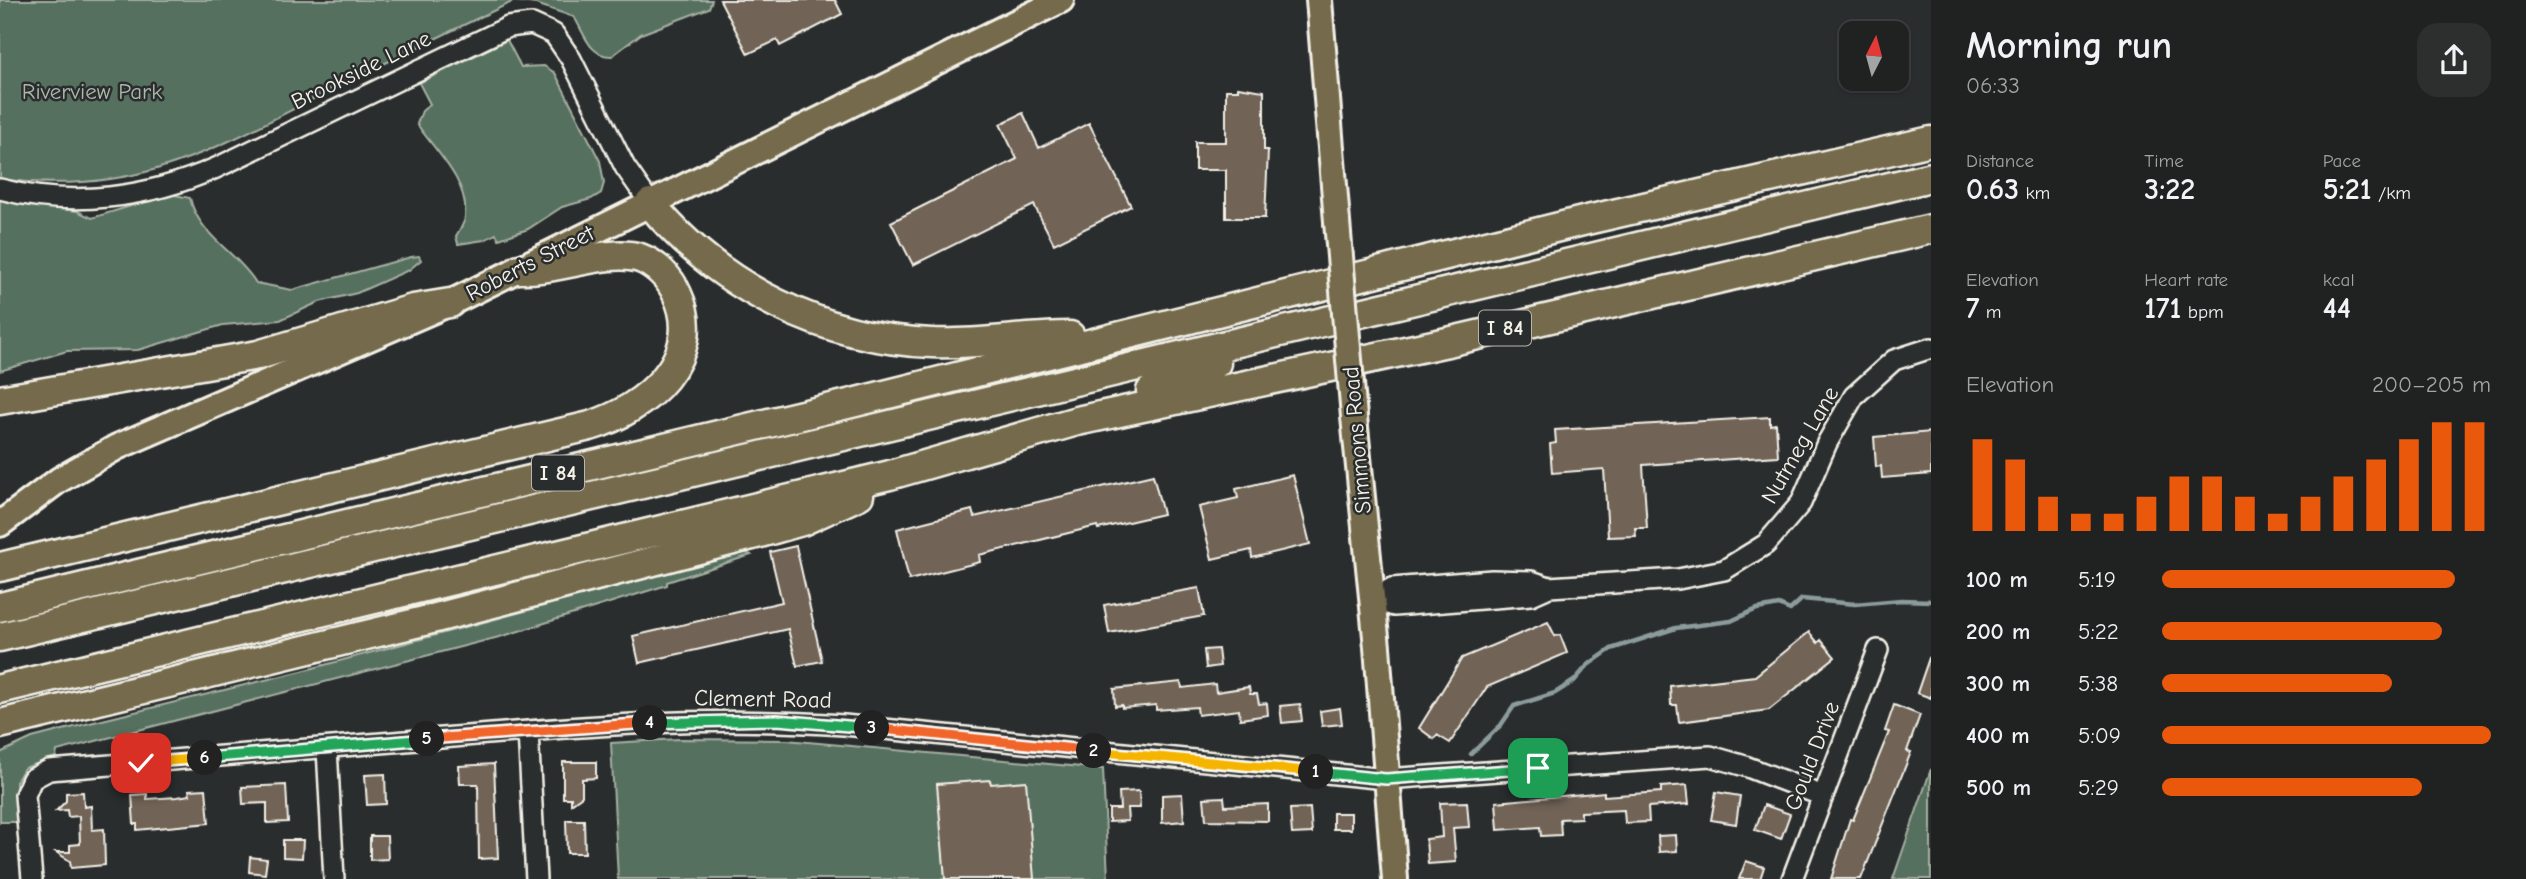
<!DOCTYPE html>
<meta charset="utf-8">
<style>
:root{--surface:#202222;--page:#2d2f2f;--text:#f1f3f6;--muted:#a2a4a5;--line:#3d3f40;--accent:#ea580c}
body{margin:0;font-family:"Comic Neue",sans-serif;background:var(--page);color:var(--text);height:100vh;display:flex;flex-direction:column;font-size:26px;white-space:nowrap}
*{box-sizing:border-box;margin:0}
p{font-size:23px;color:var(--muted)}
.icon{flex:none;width:38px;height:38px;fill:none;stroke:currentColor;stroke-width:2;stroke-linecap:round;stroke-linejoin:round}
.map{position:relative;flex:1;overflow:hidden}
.panel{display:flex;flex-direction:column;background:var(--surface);width:595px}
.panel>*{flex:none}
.needle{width:46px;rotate:6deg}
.buttons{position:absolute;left:1839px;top:21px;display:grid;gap:14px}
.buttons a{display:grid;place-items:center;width:70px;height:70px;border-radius:14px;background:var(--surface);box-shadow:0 2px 5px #0004,0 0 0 2px var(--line);font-size:35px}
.pin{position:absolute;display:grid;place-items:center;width:60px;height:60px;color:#fff;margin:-30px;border-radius:14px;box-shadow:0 4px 10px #0006}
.km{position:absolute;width:35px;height:35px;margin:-18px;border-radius:50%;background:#222;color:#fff;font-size:19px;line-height:35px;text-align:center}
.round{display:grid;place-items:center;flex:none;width:74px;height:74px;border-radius:21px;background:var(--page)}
.overview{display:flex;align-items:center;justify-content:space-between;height:119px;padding:0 35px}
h1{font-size:38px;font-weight:700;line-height:52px}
.metrics{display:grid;grid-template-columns:repeat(3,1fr);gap:10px;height:119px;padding:7px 35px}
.metrics div{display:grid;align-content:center}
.metrics b{font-size:30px;font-weight:700}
.metrics small{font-size:19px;font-weight:400}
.metrics p{font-size:19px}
.chart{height:196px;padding:14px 35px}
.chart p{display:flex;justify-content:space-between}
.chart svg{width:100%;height:126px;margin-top:7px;stroke:var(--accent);stroke-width:6}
ul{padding:0 35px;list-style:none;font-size:23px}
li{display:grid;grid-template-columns:112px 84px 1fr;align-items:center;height:52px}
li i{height:18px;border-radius:9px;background:var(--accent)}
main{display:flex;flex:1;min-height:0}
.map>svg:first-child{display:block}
</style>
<main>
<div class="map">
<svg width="1931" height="879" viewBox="0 0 1931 879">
<rect width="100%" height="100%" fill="#2a2d2e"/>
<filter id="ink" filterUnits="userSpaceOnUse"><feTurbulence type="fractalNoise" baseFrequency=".0143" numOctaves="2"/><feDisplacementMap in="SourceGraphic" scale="14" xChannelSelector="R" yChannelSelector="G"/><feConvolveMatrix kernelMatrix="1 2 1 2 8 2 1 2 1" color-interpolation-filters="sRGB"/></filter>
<g filter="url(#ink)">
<path fill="#56705e" stroke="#a5b0a3" stroke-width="2" d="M0,0H712L709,8L641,34L612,56C589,57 584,32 574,17L536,4L514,1C455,29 395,58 337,87C217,147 141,198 0,179Z
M507,40L521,67L544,66L555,73L600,161L604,183L601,193L591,199L562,207L528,229L499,239L496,234L484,240L458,244L456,236C459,230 465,224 465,216C469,181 434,150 417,124L422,111L430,104L419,83Z
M170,194L190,198C198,235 238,253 256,283L292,290L411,257L419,256L421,260L409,270L357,293L319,302L280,320L223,325L138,350L67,351L0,371V200L77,211L92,218Z
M745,552L751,555L667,582V585L503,636L57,751L56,757L24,768L16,782L17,822H0V753L32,738L86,724L302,671Z
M679,739L786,740L1103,769L1108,879H618L611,743Z
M1931,769V879H1893Z"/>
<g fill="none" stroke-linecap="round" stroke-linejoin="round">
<path stroke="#8c9c9c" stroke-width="4.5" d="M1471,754L1501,725L1514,706L1555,693L1574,681L1588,665L1611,649L1676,628L1731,621L1757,609L1779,605L1790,610L1802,599L1855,604L1901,600L1931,601"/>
</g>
<path fill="#716457" stroke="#f4f1e8" stroke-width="2" d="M720,0H835L842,14L780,46L777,40L748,54Z
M1238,87L1264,91V150H1268L1265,218H1226V170H1195V142H1226V90H1238Z
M1023,113L1039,148L1089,123L1131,206L1054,244L1034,205L913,265L891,222L1017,159L1000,124Z
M1770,417V425L1776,424L1778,456L1643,465L1647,528H1635L1636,536L1608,537L1604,469L1552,473L1550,444L1556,443L1555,430Z
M1931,432V474L1882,478L1881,466L1876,467L1874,437Z
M1153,475L1163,514L1098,529L1097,526L979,555L980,562L909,580L897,529L972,510L974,517Z
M1293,475L1310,544L1252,558L1251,550L1212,559L1199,507L1238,498L1236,489Z
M796,546L822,661L797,666L788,629L639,663L633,636L782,602L770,552Z
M1199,588L1204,616L1109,633L1104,605Z
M1548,622L1555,636L1560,635L1567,653L1487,687L1450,743L1437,735L1434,739L1419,728L1462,658Z
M1809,632L1818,643L1821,640L1835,657L1769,710L1679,722L1677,705H1671L1670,686L1755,676Z
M1218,649L1220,666L1206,668L1204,650Z
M1929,658L1931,659V698L1917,693Z
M1181,682L1182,688L1215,684L1216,692L1249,687L1250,694H1257L1259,704L1267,703L1268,715L1240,719L1239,710L1198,715L1197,707L1156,710V705L1122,708V705L1115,706L1114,689Z
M1300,704L1302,721L1282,723L1280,706Z
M1894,705L1920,715L1907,751L1911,752L1861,879H1831L1850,819L1853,820L1889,732L1885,731Z
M1340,708L1342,724L1322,726L1320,711Z
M563,762H596V778L582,779V796L571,804V798H563Z
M494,764L498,858L479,859L478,784H460L459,766Z
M385,774L386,804L367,805L365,775Z
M990,780L991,784L1026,781L1034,879H945L937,784Z
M286,785L288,822L267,823V803L243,804L242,787Z
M1687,785L1689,804L1648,807L1649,822L1625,823L1624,810L1581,812V818L1560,819L1561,835L1541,836L1540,827L1498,830L1496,802L1604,792V796L1661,792V787Z
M206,789L209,823L137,830V824H134L132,795L147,794V799L177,797L190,795L189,790Z
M1139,791L1140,808H1127L1128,821L1109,822V809H1120L1119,792Z
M83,792L84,807L91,806L92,830L104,829L105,865L71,868L70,861L56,852H70V845L80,844L79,816L68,817L67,810L56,811L66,801V793Z
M1716,792L1740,796L1736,824L1711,820Z
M1182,794L1184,821L1162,823V795Z
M1224,797L1225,806L1268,804V821L1206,820L1204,798Z
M1467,802L1469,827L1453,828L1456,862L1428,864L1426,839L1442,837L1440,803Z
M1764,805L1790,814L1781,839L1755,830Z
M1310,808L1312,833L1292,834L1290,809Z
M1333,813H1351V829H1333Z
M566,820H584L585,853H567Z
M1676,835L1677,851L1659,852L1658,836Z
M370,836H387L388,859L370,860Z
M283,840H303L302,858L283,857Z
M250,857L267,859L265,874L249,872Z
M1746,861L1764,867L1760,879H1739Z"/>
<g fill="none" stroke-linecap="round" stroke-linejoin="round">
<g stroke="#f4f1e8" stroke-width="24">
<path id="minor" d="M0,189C72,208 148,198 216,168L508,27L532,24L554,34L571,59L625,167L650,203
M1372,599L1394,606L1531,595L1549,587L1678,579L1724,570L1766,544L1801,503L1827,443L1854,396L1894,360L1931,348
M1372,599L1392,588L1492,580L1531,581L1549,587
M528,731L536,879
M327,748L334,879
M32,879L25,795L32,779L49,770C176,760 303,750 430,739C568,727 706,715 844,725L1386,779L1710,756L1745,766L1823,796
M1792,879L1878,650"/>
</g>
<g stroke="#f4f1e8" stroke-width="30">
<path id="major" d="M1319,0L1337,222
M1354,417L1377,647L1395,879
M0,524L59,480L117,447L450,303L1061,0"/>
</g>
<g stroke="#f4f1e8" stroke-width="33">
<path id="highway" d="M650,203C719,288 824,339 932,343C979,345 1024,336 1070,336
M1151,391L1216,363
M0,400L258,355L413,309L450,303
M0,567L590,426C645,410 707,357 677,294C670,278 656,264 640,258C608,248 556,271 519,269
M0,607L848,404L1587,220L1931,141
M0,637L1931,177
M0,689L890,475L1077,421L1452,341L1931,229
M0,724L428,620L760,533L802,521L859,495"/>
</g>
<use href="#minor" stroke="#2a2d2e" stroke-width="19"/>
<use href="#major" stroke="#746b4b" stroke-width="24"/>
<use href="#highway" stroke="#746b4b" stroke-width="28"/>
<g stroke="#f4f1e8" stroke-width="30" stroke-linecap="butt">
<path id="major-bridge" d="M1337,222L1354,417"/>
</g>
<use href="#major-bridge" stroke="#746b4b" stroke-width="24"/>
</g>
</g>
<g fill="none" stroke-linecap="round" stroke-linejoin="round" filter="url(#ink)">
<g stroke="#fff" stroke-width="14">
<path id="split-1" d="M1316,772L1386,779L1538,768"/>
</g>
<g stroke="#fff" stroke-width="14">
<path id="split-2" d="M1094,751L1316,772"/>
</g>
<g stroke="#fff" stroke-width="14">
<path id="split-3" d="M872,728L1094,751"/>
</g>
<g stroke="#fff" stroke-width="14">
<path id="split-4" d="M650,723L777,720L872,728"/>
</g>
<g stroke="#fff" stroke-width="14">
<path id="split-5" d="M427,739L650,723"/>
</g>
<g stroke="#fff" stroke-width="14">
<path id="split-6" d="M205,758L427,739"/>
</g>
<g stroke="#fff" stroke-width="14">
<path id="split-7" d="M141,763L205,758"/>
</g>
<use href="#split-1" stroke="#22a559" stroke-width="9"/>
<use href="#split-2" stroke="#f5b400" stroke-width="9"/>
<use href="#split-3" stroke="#f0652b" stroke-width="9"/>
<use href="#split-4" stroke="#22a559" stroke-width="9"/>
<use href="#split-5" stroke="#f0652b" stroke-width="9"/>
<use href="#split-6" stroke="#22a559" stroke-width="9"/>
<use href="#split-7" stroke="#f5b400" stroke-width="9"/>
</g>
<g text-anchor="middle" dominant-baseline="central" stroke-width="5" stroke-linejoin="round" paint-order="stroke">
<g fill="#2a2d2e" stroke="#b7b6b0" stroke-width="2">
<rect x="1479" y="310.5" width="52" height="35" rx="5"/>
<rect x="532" y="455.5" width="52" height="35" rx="5"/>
</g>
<g font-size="21" font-weight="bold" fill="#f4f1e8">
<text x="1505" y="328">I 84</text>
<text x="558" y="473">I 84</text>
</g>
<g font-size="23" fill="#f4f1e8" stroke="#2a2d2e">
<text transform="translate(361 70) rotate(-26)">Brookside Lane</text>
<text transform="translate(530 263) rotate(-27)">Roberts Street</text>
<text transform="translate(1357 440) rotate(-95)">Simmons Road</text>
<text transform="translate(1800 445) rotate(-60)">Nutmeg Lane</text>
<text transform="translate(763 699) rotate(1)">Clement Road</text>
<text transform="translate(1812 756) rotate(-69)">Gould Drive</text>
</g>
<g font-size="23" fill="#adb7aa" stroke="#2a2d2e">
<text x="92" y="91">Riverview Park</text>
</g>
</g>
</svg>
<div class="buttons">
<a><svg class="needle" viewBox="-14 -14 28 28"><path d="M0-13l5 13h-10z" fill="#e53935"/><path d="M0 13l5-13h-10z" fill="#a2a4a5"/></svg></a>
</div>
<div class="pin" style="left:1538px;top:768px;background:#1e9e55"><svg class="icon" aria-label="arrive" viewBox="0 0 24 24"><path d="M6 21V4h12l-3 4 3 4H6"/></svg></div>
<div class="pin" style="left:141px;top:763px;background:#d93025"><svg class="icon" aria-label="check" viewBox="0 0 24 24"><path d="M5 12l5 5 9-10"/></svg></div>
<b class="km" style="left:1316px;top:772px">1</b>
<b class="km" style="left:1094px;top:751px">2</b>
<b class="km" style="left:872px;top:728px">3</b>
<b class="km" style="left:650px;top:723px">4</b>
<b class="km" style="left:427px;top:739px">5</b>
<b class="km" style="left:205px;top:758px">6</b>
</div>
<section class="panel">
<div class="overview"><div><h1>Morning run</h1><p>06:33</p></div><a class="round"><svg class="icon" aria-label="share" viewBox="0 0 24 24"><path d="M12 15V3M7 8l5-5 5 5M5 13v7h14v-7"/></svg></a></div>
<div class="metrics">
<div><p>Distance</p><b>0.63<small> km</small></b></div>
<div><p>Time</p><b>3:22</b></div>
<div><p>Pace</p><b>5:21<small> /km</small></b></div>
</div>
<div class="metrics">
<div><p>Elevation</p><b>7<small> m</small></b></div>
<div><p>Heart rate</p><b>171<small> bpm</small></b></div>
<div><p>kcal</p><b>44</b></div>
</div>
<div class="chart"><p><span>Elevation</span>200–205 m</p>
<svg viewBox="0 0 160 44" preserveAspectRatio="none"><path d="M5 44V12M15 44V19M25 44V32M35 44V38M45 44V38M55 44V32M65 44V25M75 44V25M85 44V32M95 44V38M105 44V32M115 44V25M125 44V19M135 44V12M145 44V6M155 44V6"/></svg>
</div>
<ul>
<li><b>100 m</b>5:19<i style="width:89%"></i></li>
<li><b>200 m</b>5:22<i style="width:85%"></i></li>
<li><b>300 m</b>5:38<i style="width:70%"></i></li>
<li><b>400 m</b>5:09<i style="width:100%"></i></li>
<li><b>500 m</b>5:29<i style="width:79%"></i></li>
</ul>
</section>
</main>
